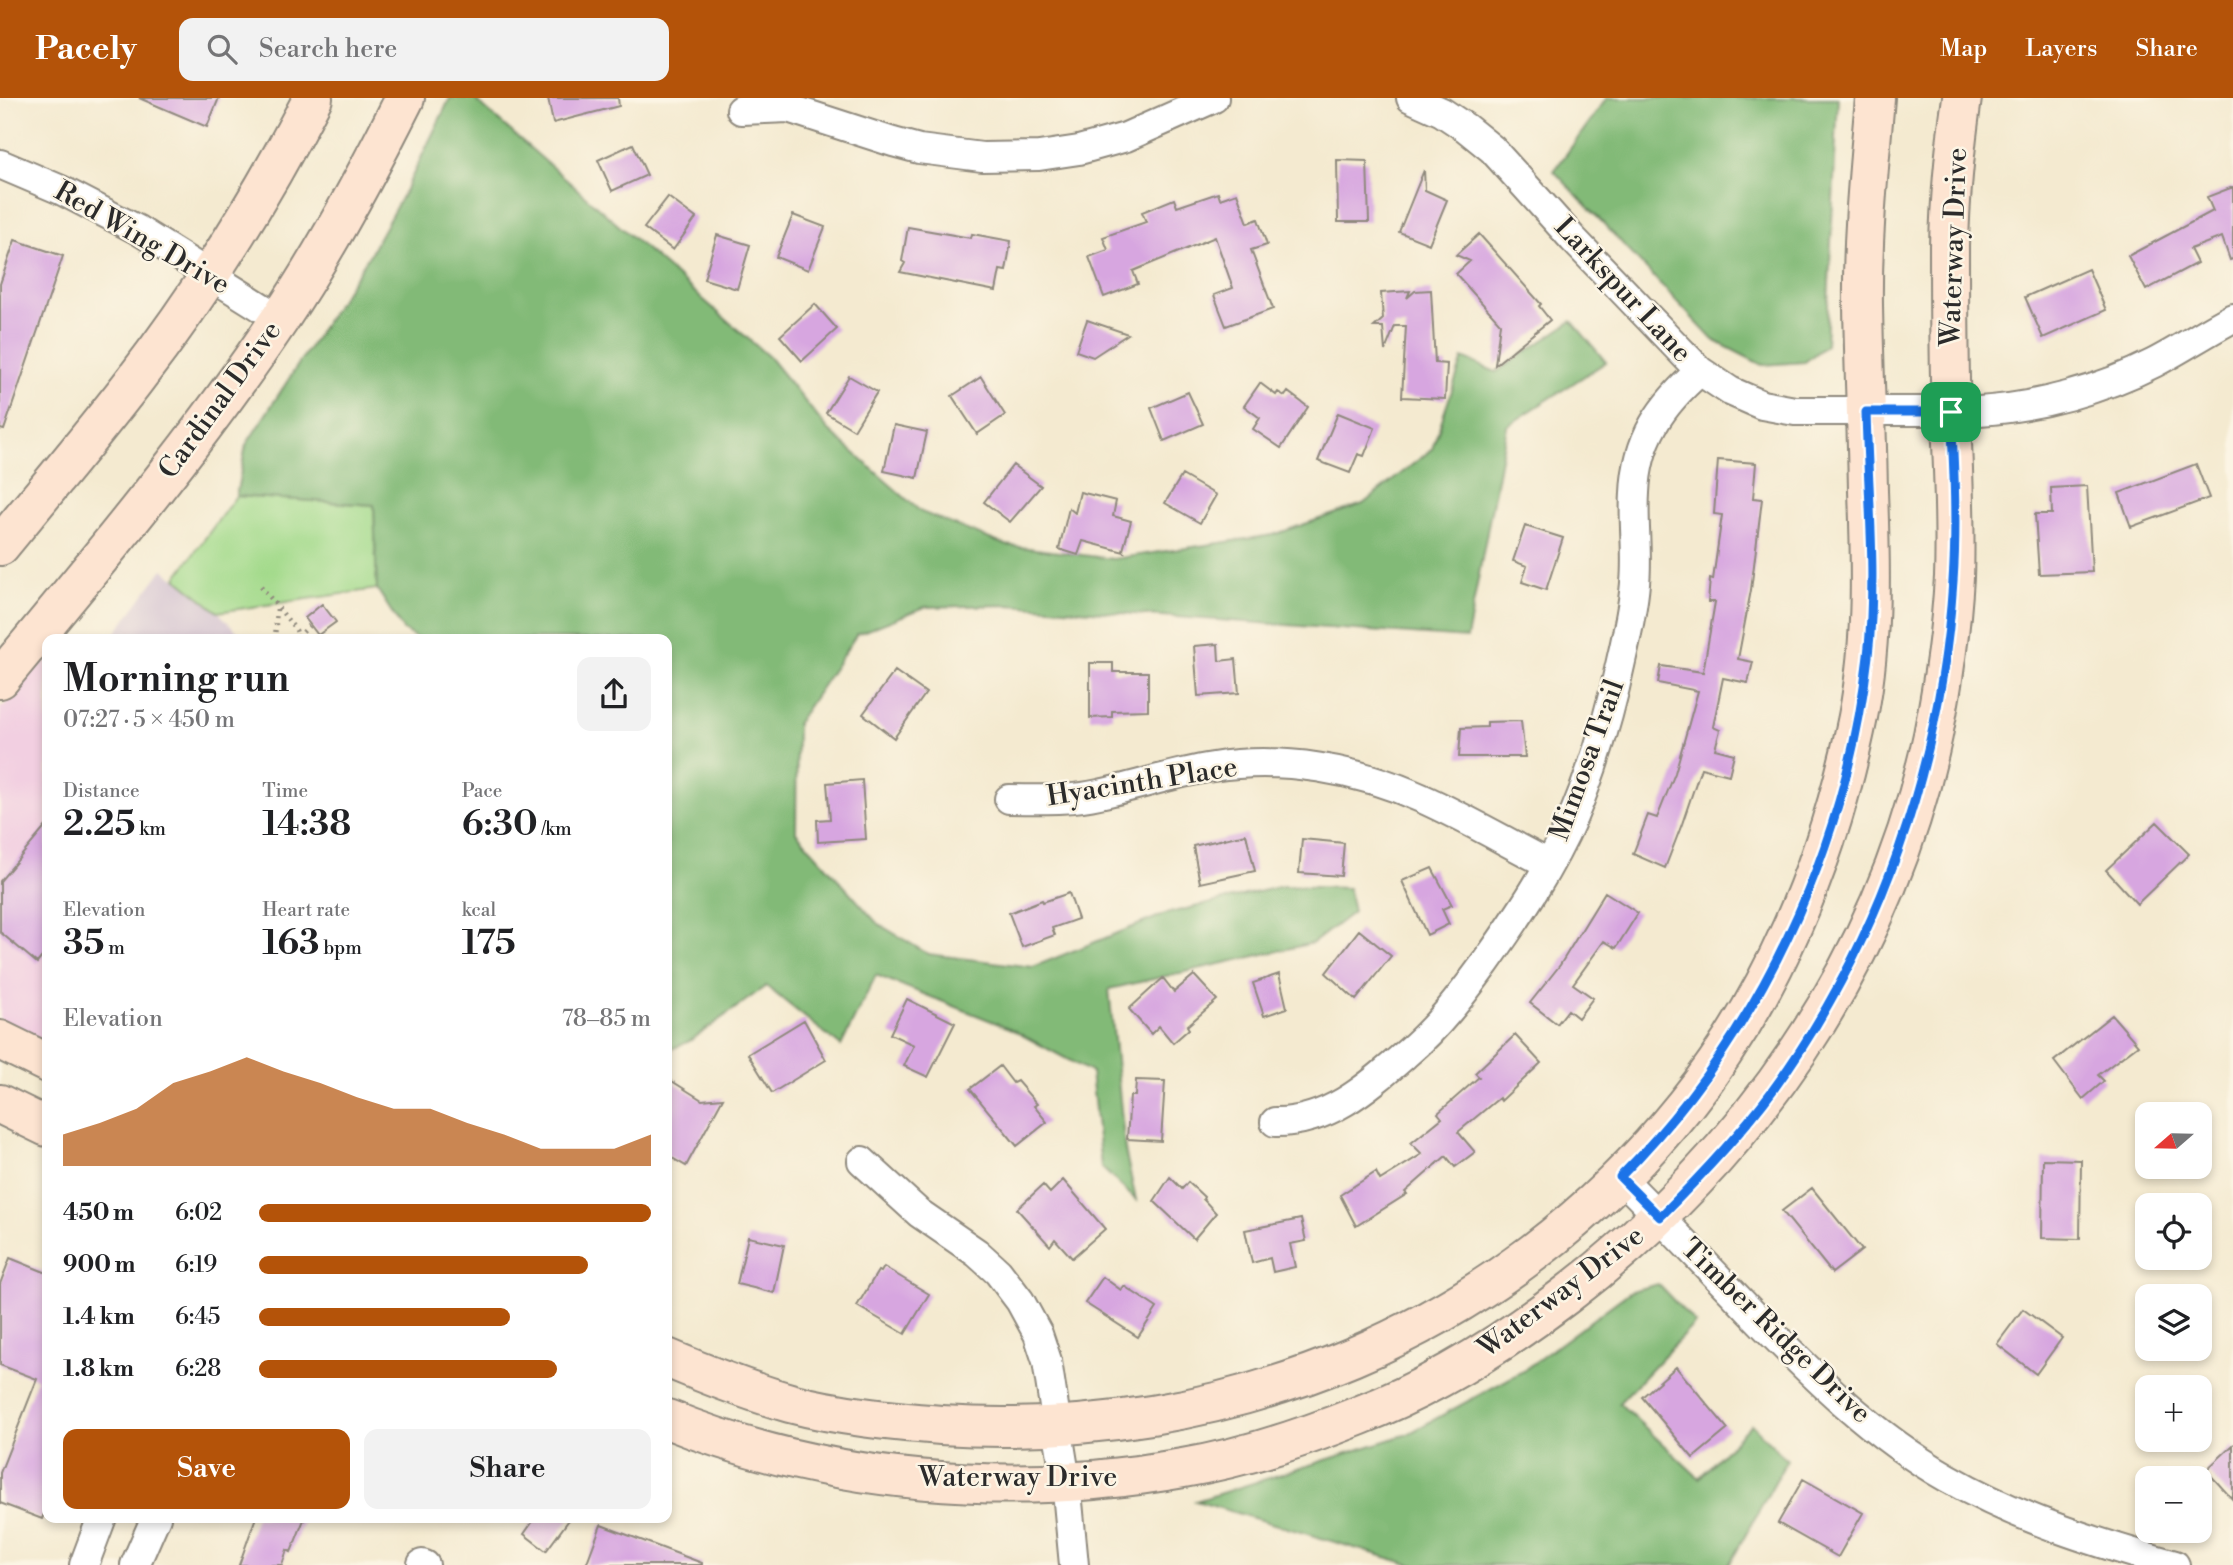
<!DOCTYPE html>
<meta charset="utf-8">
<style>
:root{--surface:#fff;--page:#f2f2f2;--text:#202124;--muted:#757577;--accent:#b45309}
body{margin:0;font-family:"Libre Bodoni",serif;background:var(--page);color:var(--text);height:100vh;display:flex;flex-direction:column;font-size:26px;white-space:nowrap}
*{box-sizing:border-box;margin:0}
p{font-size:23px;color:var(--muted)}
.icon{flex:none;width:38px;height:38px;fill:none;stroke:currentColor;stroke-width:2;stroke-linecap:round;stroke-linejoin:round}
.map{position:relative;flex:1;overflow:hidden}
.panel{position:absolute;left:42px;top:536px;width:630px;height:889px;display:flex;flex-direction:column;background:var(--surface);border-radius:14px;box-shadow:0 4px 10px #0003}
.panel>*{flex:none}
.needle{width:46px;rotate:250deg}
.controls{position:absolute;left:2135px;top:1004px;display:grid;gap:14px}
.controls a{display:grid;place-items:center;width:77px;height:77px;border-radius:14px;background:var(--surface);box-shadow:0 4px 10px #0003;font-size:35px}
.pin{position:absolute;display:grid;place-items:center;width:60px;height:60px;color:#fff;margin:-30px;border-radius:14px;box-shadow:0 4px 10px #0006}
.round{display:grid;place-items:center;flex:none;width:74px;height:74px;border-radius:14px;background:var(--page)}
.overview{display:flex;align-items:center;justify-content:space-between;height:119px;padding:0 21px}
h1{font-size:38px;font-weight:600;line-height:52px}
.figures{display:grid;grid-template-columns:repeat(3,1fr);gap:10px;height:119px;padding:7px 21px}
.figures div{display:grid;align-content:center}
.figures b{font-size:35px;font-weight:600}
.figures small{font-size:19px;font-weight:400}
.figures p{font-size:19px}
.chart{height:196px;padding:14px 21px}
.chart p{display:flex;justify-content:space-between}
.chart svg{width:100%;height:126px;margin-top:7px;fill:var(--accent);opacity:.7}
.cta{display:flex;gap:14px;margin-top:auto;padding:14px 21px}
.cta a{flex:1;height:80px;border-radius:14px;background:var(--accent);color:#fff;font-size:28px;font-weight:600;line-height:80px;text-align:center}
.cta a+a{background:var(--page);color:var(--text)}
ul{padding:0 21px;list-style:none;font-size:23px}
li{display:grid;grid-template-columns:112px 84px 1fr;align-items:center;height:52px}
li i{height:18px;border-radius:9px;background:var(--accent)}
header{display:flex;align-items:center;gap:42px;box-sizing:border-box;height:98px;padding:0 35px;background:var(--accent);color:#fff}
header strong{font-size:33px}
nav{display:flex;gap:38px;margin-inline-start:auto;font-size:24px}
.search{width:490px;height:63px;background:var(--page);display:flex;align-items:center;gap:18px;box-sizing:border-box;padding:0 24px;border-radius:14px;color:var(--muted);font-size:26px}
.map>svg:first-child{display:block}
</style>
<header>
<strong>Pacely</strong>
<div class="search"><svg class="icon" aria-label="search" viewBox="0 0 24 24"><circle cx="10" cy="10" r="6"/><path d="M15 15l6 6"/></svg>Search here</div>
<nav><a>Map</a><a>Layers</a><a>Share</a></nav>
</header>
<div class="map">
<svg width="2233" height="1467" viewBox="0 0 2233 1467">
<rect width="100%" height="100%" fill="#fcf5e5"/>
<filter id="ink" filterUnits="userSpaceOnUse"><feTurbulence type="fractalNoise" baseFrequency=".0143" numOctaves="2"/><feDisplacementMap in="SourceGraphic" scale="14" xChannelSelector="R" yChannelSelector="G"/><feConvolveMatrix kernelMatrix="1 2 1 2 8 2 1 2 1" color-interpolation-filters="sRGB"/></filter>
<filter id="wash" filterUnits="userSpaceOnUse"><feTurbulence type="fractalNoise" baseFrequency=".00686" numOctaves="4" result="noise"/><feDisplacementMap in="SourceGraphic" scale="28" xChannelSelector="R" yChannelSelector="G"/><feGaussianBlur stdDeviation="1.57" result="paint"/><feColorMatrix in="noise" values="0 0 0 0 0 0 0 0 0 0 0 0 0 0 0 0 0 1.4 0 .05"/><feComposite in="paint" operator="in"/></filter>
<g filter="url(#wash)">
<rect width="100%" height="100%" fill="#f4ead0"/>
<path fill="#f2cfe1" d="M47,553V952L0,928V608L3,609Z"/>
<path fill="#cfbdcf" d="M163,471L218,514L245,541H111Z"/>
<path fill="#a3da8b" stroke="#67825b" stroke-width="2" d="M236,398L374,407L377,491L218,514L176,480Z"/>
<path fill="#82ba77" stroke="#567251" stroke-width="2" d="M450,0H473L769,259L828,332L921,414L1005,447L1113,461L1273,437L1363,406L1432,351L1463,260L1496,274L1572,223L1606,264L1507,328L1467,540L1008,507L925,509L857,536L797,625L796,734L877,825L928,856L1033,869L1165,816L1283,788L1348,790L1353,814L1313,845L1109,891L1125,1052L1136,1102L1101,1069L1091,974L1009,930L876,877L841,948L766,888L690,943L667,953V714L670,702L667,693V541H418L403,532L377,491L374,407L236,398L246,347L370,156L407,89Z
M1607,0H1838L1826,247L1805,264L1762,267L1713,242L1554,73Z
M1658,1186L1695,1225L1619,1305L1699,1380L1751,1326L1787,1362L1729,1467H1412L1196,1403L1408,1336L1523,1273L1631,1193Z"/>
<g id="blocks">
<path fill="#d7a6e0" d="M139,0H219L207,29Z
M548,0H618L619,8L553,25Z
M633,46L647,77L612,93L598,62Z
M1337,62L1367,63L1369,124H1338Z
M1424,72L1425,92L1447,102L1429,146L1399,134Z
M2233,89V161L2230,162L2222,139L2190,151L2197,165L2146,192L2128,158L2213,113L2207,99Z
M1218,95L1220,101L1237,95L1248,125L1258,121L1267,147L1251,152L1273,211L1226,228L1214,197L1233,190L1215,139L1133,173L1138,186L1104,199L1089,159L1108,152L1103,139L1146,124L1142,114L1174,101L1177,109Z
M668,99L696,120L673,152L644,130Z
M793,117L825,129L808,172L776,159Z
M908,129L971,140L972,136L1011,143L1006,173L1000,172L996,193L900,174L905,165L902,163Z
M1479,136L1541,206L1539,208L1550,222L1495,267L1500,225L1456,176L1470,163L1456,157Z
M717,137L750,147L737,191L704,181Z
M15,142L63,158L4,332L0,331V186Z
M2088,171L2106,212L2043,240L2025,199Z
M1431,192L1435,265L1447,266L1445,301L1402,299L1406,228H1395L1385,253L1383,229H1374L1383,221L1381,195L1410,193L1407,200L1415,193Z
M815,206L837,231L802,263L780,238Z
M1087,222L1128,236L1093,259L1076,253Z
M849,278L877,294L854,332L826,315Z
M981,279L1005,317L977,336L952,298Z
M1260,285L1276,297L1278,294L1285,298L1288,294L1308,309L1281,350L1253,331L1260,320L1244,308Z
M1188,294L1203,326L1164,343L1151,310Z
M1338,315L1375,330L1364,358L1358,356L1350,375L1318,363Z
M894,327L927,334L917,380L884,373Z
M1718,362L1756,365L1753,400L1762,401L1751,492L1738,561L1753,564L1748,585L1723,580L1713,629L1720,632L1715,651L1734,656L1729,677L1701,670L1682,726L1665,770L1633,756L1648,717L1657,720L1675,675L1698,593L1658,585L1661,568L1703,574L1715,504H1708L1710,481L1713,482L1722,417L1714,416Z
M2196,366L2209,400L2131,429L2119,395Z
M1013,367L1041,388L1010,424L984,404Z
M1182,377L1216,397L1200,425L1165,405Z
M2087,388L2092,474L2039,476L2035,416H2052L2051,390Z
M1080,394L1116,403L1113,418L1131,423L1123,452L1124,454L1083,443L1078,457L1059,451L1069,410L1075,415Z
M1525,428L1563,440L1546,492L1522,484L1527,468L1513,463Z
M322,506L336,524L318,537L305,520Z
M1218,546L1219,563L1236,561L1239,595L1198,598L1194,548Z
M1090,565H1113V574H1148V612L1112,613V619L1090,620Z
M895,573L926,595L894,640L863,616Z
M1521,623L1525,659H1459L1461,630L1487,629V624Z
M862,682L866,741L818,744L817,722L830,721L827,685Z
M2157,724L2189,756L2137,806L2106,772Z
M47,727V853L37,865L0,834V783Z
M1246,736L1255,773L1200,785L1193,748Z
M1302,741L1344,745L1341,778L1299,775Z
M1432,770L1452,807L1442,811L1449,826L1427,837L1402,783Z
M1605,794L1638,815L1616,850L1604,843L1573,886L1593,900L1578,920L1568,912L1557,926L1530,905L1560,867Z
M1069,795L1078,821L1052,830L1055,837L1022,849L1009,815L1042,802L1043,804Z
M1359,832L1391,858L1356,902L1326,875Z
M1279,876L1287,910L1264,918L1253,885Z
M1194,877L1217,902L1187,928L1189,931L1173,945L1159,928L1151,936L1129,911L1163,880L1174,894Z
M907,901L955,925L928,979L904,968L914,947L890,936Z
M2112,917L2138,947L2098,977L2104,983L2083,1001L2054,963Z
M804,922L826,962L772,995L748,956Z
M1515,937L1541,965L1501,1003L1499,1000L1458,1034L1475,1054L1455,1069L1446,1058L1405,1094L1407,1096L1356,1128L1340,1097L1376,1074L1380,1082L1422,1056L1411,1045L1442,1020L1438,1015L1479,979L1475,975Z
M1000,968L1013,985L1017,983L1037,1006L1034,1008L1047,1024L1017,1048L970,991Z
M667,980L702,1002L723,1000L686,1068L667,1057Z
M1136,982L1165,983L1161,1043L1127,1041L1130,998H1135Z
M2043,1061L2081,1062L2080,1141L2042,1140Z
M1170,1079L1182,1091L1188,1084L1204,1099L1203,1101L1216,1115L1194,1141L1154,1103Z
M1063,1082L1105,1131L1072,1160L1055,1141L1050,1148L1017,1111L1043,1087L1050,1095Z
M1812,1090L1862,1152L1832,1175L1782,1113Z
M1301,1121L1306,1143L1290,1146L1295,1169L1273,1174L1270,1160L1252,1165L1245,1132Z
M748,1139L784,1147L774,1195L737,1186Z
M10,1160L47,1175V1408L42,1421L0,1405V1375L37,1281L0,1267V1186Z
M884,1169L929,1196L905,1236L857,1208L878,1173L881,1174Z
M1103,1179L1121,1192L1124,1188L1157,1210L1138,1239L1085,1205Z
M2023,1211L2062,1240L2036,1276L1997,1246Z
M1676,1269L1728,1331L1693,1360L1642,1299Z
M2233,1347V1402L2206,1372Z
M1803,1381L1863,1415L1838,1459L1778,1425Z
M256,1419H305L291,1454L287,1452L282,1467H239Z
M536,1419H571L546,1453L524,1436Z
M601,1427L702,1465V1467H586Z"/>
</g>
</g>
<g filter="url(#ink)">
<use href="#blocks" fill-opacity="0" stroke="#908a7e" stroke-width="2"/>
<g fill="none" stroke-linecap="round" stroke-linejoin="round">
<g stroke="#908a7e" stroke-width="32">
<path id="street" d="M1411,0L1442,14L1466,30L1492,51L1573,141L1700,273L1730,293L1762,307L1795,313H1979C2038,309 2101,292 2154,265C2181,251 2206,234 2233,220
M741,12L788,10L893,44L919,51L982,59L1039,58L1079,52L1126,39L1214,0
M0,66L61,92L138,132L280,221
M1009,701C1039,701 1069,703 1099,696C1137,688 1174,675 1213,669C1282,658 1357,671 1421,700C1464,719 1506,744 1549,766
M1275,1024C1328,1025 1368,989 1407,955C1438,929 1462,897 1486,864C1518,819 1551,770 1573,719C1594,669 1610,615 1621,563C1627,537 1633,510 1635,485C1638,455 1633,424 1635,395C1637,341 1661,307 1700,273
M862,1063L919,1115L977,1155L998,1174L1020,1203L1038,1236L1047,1263L1057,1328L1066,1383L1074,1467
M1620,1079C1664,1123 1707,1168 1750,1213C1810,1275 1872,1337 1948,1380C2019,1421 2097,1445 2175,1467
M422,1466L425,1467
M84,1467L102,1419
M135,1467L156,1419"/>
</g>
<g stroke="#908a7e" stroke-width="42">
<path id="secondary" d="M0,448C45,393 91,339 134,283C202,195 262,98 313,0
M0,581C97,464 195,347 280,221C327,151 367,76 405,0
M0,942L47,965
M0,1006L47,1029
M667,1260C707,1277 748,1293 790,1305C839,1318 891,1323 941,1327C1228,1346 1504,1233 1685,1007C1772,899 1826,767 1855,633C1873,553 1871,474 1868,393C1867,331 1864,269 1863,207C1862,138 1869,69 1875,0
M667,1321C829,1386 1012,1401 1183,1370C1242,1360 1303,1340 1358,1318C1433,1289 1502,1246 1565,1198C1748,1059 1885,865 1933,637C1943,586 1951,532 1954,479C1956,426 1953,373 1951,319C1949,262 1949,205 1949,148C1950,99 1955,49 1962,0"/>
</g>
<path stroke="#908a7e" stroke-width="4.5" stroke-dasharray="2 5" stroke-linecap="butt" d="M261,488L296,532L299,541
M298,539L310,527
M275,541L277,510"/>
<use href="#street" stroke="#fff" stroke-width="28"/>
<use href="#secondary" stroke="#fde4d1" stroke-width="38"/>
</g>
</g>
<g fill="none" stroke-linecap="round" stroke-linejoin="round" filter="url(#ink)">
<g stroke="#fff" stroke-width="14">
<path id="route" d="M1866,314H1951C1954,370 1957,427 1953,483C1941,667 1881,843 1773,992C1739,1038 1700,1079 1660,1119L1620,1079C1758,940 1846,753 1868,558C1877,478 1868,394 1866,314Z"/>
</g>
<use href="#route" stroke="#1a73e8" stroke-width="9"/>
</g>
<g text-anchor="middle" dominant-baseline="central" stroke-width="5" stroke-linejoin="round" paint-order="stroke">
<g font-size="28" fill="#2b2b2b" stroke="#fcf5e5">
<text transform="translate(142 140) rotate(30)">Red Wing Drive</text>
<text transform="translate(1954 149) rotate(-88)">Waterway Drive</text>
<text transform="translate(1623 192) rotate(47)">Larkspur Lane</text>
<text transform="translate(220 302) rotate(-54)">Cardinal Drive</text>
<text transform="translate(1587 662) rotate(-70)">Mimosa Trail</text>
<text transform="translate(1142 684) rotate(-9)">Hyacinth Place</text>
<text transform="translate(1561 1194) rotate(-37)">Waterway Drive</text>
<text transform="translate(1776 1233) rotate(44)">Timber Ridge Drive</text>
<text x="1018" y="1379">Waterway Drive</text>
</g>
</g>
</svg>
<div class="controls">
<a><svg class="needle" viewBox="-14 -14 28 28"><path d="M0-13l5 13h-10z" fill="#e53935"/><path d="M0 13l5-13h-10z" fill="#757577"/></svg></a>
<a><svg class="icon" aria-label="locate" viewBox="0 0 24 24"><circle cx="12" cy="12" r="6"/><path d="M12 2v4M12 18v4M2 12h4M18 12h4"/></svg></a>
<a><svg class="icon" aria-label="layers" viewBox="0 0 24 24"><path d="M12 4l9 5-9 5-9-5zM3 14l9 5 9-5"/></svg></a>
<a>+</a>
<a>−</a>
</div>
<div class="pin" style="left:1951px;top:314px;background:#1e9e55"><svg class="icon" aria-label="arrive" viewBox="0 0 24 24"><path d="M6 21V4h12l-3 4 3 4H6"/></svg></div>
<section class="panel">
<div class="overview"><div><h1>Morning run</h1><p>07:27 · 5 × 450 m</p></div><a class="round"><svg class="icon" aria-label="share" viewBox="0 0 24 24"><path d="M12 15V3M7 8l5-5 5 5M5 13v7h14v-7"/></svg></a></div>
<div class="figures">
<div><p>Distance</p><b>2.25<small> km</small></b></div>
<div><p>Time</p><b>14:38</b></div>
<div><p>Pace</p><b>6:30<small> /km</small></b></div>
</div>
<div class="figures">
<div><p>Elevation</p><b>35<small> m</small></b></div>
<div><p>Heart rate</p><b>163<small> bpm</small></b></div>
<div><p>kcal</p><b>175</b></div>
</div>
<div class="chart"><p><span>Elevation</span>78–85 m</p>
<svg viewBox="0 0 160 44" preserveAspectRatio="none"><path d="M0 44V33L10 29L20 24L30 15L40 11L50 6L60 11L70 15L80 20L90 24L100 24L110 29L120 33L130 38L140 38L150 38L160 33V44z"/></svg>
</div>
<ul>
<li><b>450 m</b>6:02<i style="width:100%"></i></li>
<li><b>900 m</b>6:19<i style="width:84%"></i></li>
<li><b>1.4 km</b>6:45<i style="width:64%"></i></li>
<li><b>1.8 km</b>6:28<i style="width:76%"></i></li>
</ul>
<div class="cta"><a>Save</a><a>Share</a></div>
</section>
</div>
